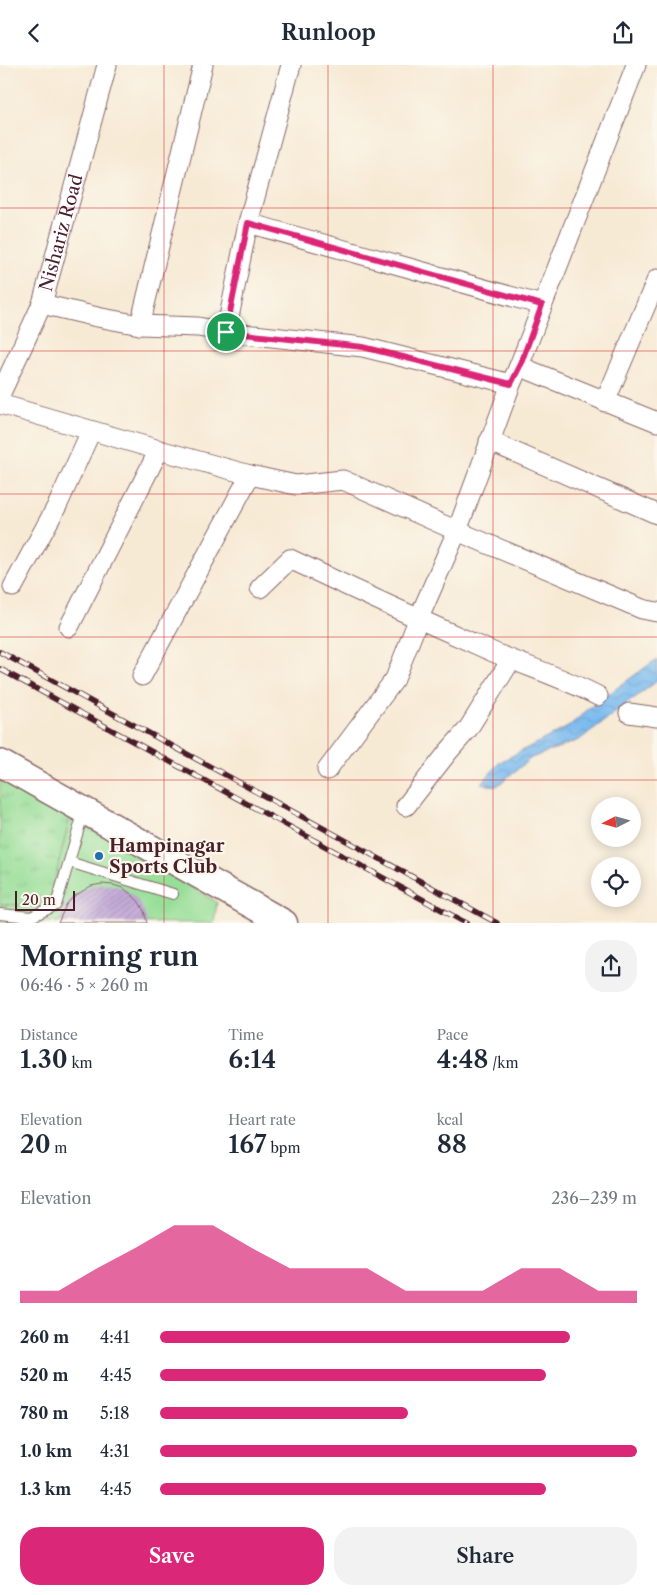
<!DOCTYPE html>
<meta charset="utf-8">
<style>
:root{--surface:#fff;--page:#f2f2f3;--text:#1f2937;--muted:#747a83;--accent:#db2777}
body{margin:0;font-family:"Libre Caslon Text",serif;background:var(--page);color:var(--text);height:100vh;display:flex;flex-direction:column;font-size:19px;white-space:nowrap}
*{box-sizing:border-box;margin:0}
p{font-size:16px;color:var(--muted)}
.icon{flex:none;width:28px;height:28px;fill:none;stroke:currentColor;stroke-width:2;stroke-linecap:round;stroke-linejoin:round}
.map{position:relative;height:858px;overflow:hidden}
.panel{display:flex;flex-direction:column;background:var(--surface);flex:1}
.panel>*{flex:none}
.needle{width:32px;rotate:264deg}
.fabs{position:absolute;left:591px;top:732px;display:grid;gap:10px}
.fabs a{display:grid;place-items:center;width:50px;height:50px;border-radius:50%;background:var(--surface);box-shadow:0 2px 12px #0003;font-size:25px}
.scale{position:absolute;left:15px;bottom:12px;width:60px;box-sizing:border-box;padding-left:5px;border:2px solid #4a1f2b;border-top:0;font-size:14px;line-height:18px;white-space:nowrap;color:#4a1f2b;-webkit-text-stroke:4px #fbf7ec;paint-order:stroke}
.pin{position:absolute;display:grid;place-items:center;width:42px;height:42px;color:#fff;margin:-21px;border:2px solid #fff;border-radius:50%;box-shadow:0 1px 5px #0007}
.round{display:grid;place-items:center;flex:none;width:52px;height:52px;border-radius:20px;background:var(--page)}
.headline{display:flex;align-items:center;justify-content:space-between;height:85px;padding:0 20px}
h1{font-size:28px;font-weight:600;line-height:38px}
.figures{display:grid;grid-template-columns:repeat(3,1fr);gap:8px;height:85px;padding:5px 20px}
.figures div{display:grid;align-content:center}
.figures b{font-size:25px;font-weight:600}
.figures small{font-size:14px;font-weight:400}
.figures p{font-size:14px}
.chart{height:140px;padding:10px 20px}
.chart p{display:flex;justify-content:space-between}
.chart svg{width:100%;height:90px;margin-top:5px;fill:var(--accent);opacity:.7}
.primary-button{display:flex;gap:10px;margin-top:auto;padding:10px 20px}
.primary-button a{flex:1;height:58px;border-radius:20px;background:var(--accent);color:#fff;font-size:20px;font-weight:600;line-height:58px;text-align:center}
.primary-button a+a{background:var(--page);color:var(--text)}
ul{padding:0 20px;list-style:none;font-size:16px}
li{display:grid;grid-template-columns:80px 60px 1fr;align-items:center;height:38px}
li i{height:12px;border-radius:6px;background:var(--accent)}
header{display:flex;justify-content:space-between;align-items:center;height:65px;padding:0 20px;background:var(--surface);font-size:22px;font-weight:600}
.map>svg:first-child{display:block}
</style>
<header><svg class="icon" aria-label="back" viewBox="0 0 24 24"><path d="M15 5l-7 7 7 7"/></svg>Runloop<svg class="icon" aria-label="share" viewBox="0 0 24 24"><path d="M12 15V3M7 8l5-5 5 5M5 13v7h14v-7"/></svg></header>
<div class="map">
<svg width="657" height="858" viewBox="0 0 657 858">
<defs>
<pattern id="grass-tufts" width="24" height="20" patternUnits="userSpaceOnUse" patternTransform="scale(1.25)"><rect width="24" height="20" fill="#97de98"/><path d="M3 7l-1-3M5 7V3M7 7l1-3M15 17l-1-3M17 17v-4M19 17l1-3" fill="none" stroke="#84be83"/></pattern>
<pattern id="water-waves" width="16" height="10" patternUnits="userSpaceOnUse" patternTransform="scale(1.25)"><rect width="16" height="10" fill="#7bbbef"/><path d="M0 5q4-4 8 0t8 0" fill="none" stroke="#6ca0cd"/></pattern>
<pattern id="building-hatch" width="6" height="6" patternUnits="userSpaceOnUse" patternTransform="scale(1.25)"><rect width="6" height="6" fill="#bda2d7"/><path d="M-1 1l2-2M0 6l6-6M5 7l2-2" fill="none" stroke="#9c83af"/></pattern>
</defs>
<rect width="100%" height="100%" fill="#fbf7ec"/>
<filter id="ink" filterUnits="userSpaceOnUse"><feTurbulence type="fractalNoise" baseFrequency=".02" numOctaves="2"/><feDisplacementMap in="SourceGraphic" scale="10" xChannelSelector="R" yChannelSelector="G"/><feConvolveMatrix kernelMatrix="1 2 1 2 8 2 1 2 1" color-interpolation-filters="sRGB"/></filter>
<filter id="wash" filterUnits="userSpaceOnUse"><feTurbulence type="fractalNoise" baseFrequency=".0096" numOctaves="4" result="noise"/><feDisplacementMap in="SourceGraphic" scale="20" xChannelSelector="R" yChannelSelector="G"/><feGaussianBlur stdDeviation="1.12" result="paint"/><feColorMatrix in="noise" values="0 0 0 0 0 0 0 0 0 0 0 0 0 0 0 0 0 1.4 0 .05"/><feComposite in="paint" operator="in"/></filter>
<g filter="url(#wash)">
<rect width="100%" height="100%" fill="#f7ead5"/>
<path fill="url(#grass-tufts)" stroke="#707e62" d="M0,713L70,752L51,831L31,841L0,839Z"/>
<path fill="#97de98" stroke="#707e62" d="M70,752L217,837L214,858L0,857V839L31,841L51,831Z"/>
<path fill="url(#water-waves)" stroke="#626d8d" d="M657,594V616L579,675L531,693L497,721L481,719L500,697L568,662L592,641Z"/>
<g id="blocks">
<path fill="url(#building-hatch)" d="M102,819L113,820L123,823L131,829L139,837L144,846L147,858H58L66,840L73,832L91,821Z"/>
</g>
</g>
<g filter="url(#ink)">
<use href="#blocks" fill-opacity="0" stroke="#876666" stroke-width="1"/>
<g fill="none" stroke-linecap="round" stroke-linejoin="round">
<g stroke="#876666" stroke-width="12">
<path id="lane" d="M69,797L173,829
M0,849L31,852L56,840L84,746"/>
</g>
<g stroke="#876666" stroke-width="21">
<g id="street">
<path d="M291,0L248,158L542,240"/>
<path d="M42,239L97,252L140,260L198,262L226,267L363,282L511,319"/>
<path d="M140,260L203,0"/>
<path d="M226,267L248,158"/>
<path d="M519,301L657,357"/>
<path id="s1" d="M0,330L42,239L107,0"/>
<path d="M605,337L657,214"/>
<path d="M0,339L159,385L250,410L296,420L343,415L457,466L642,544L657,547"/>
<path d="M489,376L657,449"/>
<path d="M13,522L58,439L91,366"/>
<path d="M260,523L290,494C357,526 425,557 493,587C528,602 564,613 598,631"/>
<path d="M69,562L159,385"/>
<path d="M142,611L250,410"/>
<path d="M629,648L657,652"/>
<path d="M327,705L395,614L418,555L457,466L511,319L519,301L636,0"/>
<path d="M406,741L448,687L468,664L511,595"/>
</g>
</g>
<g stroke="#876666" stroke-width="29">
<path id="secondary" d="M0,698L284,858"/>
</g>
<use href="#lane" stroke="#fff" stroke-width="10"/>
<use href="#street" stroke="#fff" stroke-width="19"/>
<use href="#secondary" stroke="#fff" stroke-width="26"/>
<g stroke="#4a1f2b" stroke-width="5.5">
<path id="rail" d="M0,587L497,858
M0,604L466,858"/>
</g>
<use href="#rail" stroke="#fbf7ec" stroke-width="4" stroke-dasharray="11" stroke-linecap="butt"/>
</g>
</g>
<g fill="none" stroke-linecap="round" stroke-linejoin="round" filter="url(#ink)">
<g stroke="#fff" stroke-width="10">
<path id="route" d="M248,158L542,240L520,301L511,319L363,282L226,267Z"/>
</g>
<use href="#route" stroke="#db2777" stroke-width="6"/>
</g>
<path fill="none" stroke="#d62828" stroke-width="1" stroke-opacity="0.55" d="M164,0V858M328,0V858M493,0V858M0,143H657M0,286H657M0,429H657M0,572H657M0,715H657"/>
<circle fill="#1f6fb2" stroke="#fbf7ec" stroke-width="2" cx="99" cy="791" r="5"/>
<g text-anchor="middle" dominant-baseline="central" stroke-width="4.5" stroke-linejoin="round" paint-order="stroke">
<g font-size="18" fill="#4a1f2b" stroke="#fbf7ec">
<text stroke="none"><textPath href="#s1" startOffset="174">Nishariz Road</textPath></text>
</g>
<g font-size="18" font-weight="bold" fill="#4a1f2b" stroke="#fbf7ec" text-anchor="start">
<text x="109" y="781">Hampinagar<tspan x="109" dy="21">Sports Club</tspan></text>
</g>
</g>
</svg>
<div class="fabs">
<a><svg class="needle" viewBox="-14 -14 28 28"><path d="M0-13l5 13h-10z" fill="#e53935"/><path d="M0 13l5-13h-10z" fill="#747a83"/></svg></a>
<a><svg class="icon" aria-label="locate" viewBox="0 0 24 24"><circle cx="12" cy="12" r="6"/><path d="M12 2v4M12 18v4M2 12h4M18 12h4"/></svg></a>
</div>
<div class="scale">20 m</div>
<div class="pin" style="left:226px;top:267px;background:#1e9e55"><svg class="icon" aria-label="arrive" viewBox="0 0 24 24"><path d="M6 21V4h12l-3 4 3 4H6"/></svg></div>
</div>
<section class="panel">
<div class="headline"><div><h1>Morning run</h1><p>06:46 · 5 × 260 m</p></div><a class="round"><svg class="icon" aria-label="share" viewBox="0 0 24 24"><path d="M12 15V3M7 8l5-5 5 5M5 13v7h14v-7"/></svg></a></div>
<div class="figures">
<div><p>Distance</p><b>1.30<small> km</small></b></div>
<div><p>Time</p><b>6:14</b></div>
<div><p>Pace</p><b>4:48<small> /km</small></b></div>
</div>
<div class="figures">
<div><p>Elevation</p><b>20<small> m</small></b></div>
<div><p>Heart rate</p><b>167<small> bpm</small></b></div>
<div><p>kcal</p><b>88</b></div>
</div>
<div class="chart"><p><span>Elevation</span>236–239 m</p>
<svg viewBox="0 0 160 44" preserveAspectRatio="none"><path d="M0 44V38L10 38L20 27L30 17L40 6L50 6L60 17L70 27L80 27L90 27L100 38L110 38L120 38L130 27L140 27L150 38L160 38V44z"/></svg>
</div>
<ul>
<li><b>260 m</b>4:41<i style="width:86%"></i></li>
<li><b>520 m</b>4:45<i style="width:81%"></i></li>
<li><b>780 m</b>5:18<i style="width:52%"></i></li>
<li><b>1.0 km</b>4:31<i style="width:100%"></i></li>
<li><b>1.3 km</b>4:45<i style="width:81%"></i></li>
</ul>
<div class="primary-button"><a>Save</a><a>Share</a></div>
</section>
